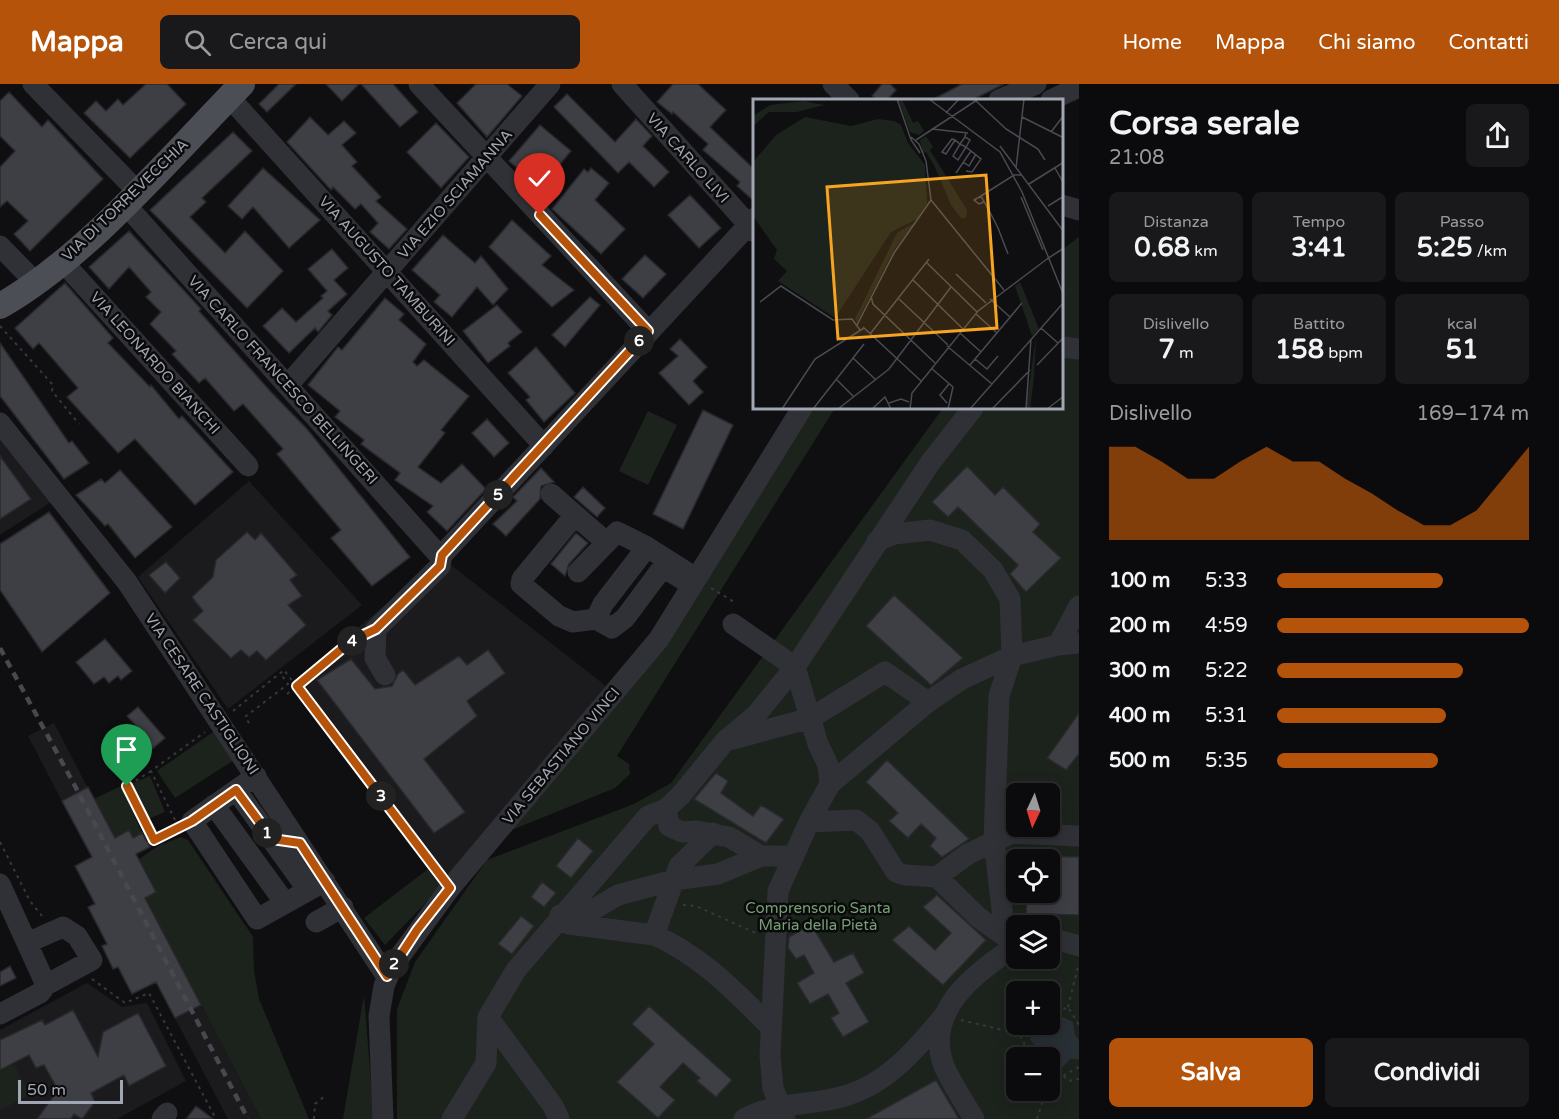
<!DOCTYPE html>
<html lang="it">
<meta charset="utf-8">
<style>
:root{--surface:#0b0b0d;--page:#19191b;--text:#f1f3f6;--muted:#9a9b9d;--line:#2b2b2e;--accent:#b45309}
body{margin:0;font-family:"Varela Round",sans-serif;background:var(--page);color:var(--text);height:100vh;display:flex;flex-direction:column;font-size:22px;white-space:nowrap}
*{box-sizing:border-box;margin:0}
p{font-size:20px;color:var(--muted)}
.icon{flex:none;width:33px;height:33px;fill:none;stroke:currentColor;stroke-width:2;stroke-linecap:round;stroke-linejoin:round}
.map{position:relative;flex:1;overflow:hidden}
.details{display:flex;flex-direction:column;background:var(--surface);width:480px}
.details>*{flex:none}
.needle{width:39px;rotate:184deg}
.fabs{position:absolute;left:1006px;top:699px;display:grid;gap:12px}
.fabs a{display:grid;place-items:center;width:54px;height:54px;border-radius:9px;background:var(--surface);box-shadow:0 3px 15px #0003,0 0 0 2px var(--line);font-size:30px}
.scale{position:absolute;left:18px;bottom:15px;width:105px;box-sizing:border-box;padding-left:6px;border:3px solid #a0a6b2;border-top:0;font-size:16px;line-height:21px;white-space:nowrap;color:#a0a6b2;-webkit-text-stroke:4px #0a0a0b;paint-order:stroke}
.pin{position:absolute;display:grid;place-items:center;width:51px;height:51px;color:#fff;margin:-62px -26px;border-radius:50% 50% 50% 0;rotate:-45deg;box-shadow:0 0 6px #0007}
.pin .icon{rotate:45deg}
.km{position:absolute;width:30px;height:30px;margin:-15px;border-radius:50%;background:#222;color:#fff;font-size:16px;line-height:30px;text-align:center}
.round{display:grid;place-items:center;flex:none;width:63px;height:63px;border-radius:9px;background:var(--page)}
.headline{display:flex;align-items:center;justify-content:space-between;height:102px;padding:0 30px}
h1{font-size:33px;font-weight:700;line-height:45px}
.figures{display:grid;grid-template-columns:repeat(3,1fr);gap:9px;height:102px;padding:6px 30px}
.figures div{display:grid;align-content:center;border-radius:9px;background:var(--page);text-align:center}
.figures b{font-size:26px;font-weight:700}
.figures small{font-size:16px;font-weight:400}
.figures p{font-size:16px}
.chart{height:168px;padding:12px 30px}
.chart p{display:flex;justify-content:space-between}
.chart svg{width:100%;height:108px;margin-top:6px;fill:var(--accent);opacity:.7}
.primary-button{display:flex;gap:12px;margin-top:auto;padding:12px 30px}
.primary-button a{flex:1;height:69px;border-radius:9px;background:var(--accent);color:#fff;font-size:24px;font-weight:700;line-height:69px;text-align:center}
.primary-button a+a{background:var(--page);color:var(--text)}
ul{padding:0 30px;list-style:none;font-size:20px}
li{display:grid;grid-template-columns:96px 72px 1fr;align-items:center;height:45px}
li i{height:15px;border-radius:8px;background:var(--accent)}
header{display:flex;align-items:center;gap:36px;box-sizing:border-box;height:84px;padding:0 30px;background:var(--accent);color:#fff}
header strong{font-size:28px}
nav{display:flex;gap:33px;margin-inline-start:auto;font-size:21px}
.search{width:420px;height:54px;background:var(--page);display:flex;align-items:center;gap:15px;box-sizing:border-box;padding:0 21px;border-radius:9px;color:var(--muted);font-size:22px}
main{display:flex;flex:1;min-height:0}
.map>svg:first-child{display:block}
</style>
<header>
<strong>Mappa</strong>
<div class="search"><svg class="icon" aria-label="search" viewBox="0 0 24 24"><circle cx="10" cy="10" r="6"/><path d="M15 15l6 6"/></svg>Cerca qui</div>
<nav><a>Home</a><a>Mappa</a><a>Chi siamo</a><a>Contatti</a></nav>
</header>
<main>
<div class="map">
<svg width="1079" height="1035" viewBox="0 0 1079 1035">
<rect width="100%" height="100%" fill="#0f0f11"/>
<path fill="#1b1b1e" d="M0,356L51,418L0,451Z
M249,397L362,521L228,625L138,493Z
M442,474L606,602L448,794L297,594Z
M54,639L114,754L129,746L133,754L142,749L150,763L137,770L156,808L145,814L261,1035H228L156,898L132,910L118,883L113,885L102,862L107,859L88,823L94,819L75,782L91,773L28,652Z
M87,899L122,923L147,919L186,997L117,1035H0V946Z"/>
<path fill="#1c231c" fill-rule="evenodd" d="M1079,153V1035H397V925L415,878L487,776L634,720L671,699L943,324H1062L1063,165ZM1017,710H1050V742H1017ZM1017,776H1050V808H1017ZM1017,842H1050V874H1017ZM1017,908H1050V940H1017ZM1017,974H1050V1006H1017Z
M813,324H835L617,672L629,680L630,690L615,704L507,748Z
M648,327L677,341L648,401L619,387Z
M216,646L234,676L175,714L157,687Z
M150,692L165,728L148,735L130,700Z
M121,702L142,749L133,754L129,747L115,754L94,715Z
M181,753L188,756L253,853L254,886L259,915L309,1035H261L145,814L156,807L139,775L160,761Z
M428,785L441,803L385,861L364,834Z
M364,911L374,1035H343Z
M14,980L30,1011L0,1026V987Z"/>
<path fill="#283036" d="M1063,933L1073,938L1075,951L1079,956V975H1070L1061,985L1053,988L1050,987V974L1044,973L1030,955L1035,949L1051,944L1055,938Z"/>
<path fill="#3e3f44" stroke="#29292d" stroke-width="1.5" d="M146,0H167L186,20L130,74L84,29L96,17L106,27L118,15L123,21Z
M279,0H296L267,28L259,20Z
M326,0H359L342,17Z
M361,0H393L418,28L400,43Z
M476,0H507L522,12L487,53L457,19Z
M673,0H698L726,26L710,43L755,86V118L737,102L740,98L703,66L708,60L673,28L672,30L657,18Z
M882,0H890L896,6L887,16H877L872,12Z
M962,0H1004L972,16H932Z
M9,8L42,43L48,36L103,95L30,167L14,150L28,137L7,117L0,123V83L15,67L0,52V17Z
M567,10L615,58L636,35L652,52L643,62L669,88L654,103L629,78L618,89L554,23Z
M310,33L328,51L344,37L356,49L342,61L357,78L352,82L381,113L376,117L407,145L389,165L370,148L378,139L361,120L355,125L333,103L331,106L287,58Z
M436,39L469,73L441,104L407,68Z
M540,41L571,67L540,104L509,77Z
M233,48L252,67L202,114L206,118L190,133L225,169L245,147L283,187L247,224L150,126Z
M263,84L320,136L289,164L253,123L242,135L228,122Z
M591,84L609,99L595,116L625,145L601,170L552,125L584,85L588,88Z
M690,111L721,144L699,164L668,131Z
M512,136L551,172L542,181L574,206L552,223L489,163Z
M129,147L201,225L199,227L271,308L307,345L410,473L372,502L331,454L341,446L277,370L283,365L243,320L234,327L205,294L199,299L172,270L176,267L150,240L161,228L146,213L151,208L129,183L109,205L89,183Z
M443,151L475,179L481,172L508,205L493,221L477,203L452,233L434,218L440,211L412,186Z
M332,165L348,184L334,196L347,210L328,227L332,231L318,248L315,244L289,269L263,242L282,224L296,238L323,214L321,212L327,207L308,185Z
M645,171L666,190L643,214L622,195Z
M65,199L113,254L108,259L150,303L151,301L179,335L182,332L233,388L195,421L135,355L118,369L67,313L78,304L39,259L33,265L15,244Z
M590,213L600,221L565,263L552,251Z
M385,214L404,230L399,236L426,260L413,278L417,282L424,276L469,312L441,346L445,349L418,383L441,399L462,380L486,405L447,447L427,428L433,422L395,396L400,389L361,360L364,356L335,333L340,327L308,301L338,263L342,266Z
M497,221L522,248L508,259L510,262L488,279L463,247Z
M680,255L707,283L693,297L703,308L689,321L659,289L678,272L670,265Z
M0,259L69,359L72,357L89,379L64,395L0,312Z
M536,263L575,309L544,338L526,316L530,313L508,289Z
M703,326L733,341L683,445L653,430Z
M487,335L509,359L494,373L472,349Z
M0,372L31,415L0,435Z
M967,382L995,411L1003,403L1040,440L1033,448L1061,474L1026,508L1010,490L1018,481L958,423L948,433L932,418Z
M541,384L554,398L541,402L540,415L506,452L493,440L517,417L513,413Z
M120,386L172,443L135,474L108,440L105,442L76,411L101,395L105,399Z
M583,403L605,424L597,433L574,413Z
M49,428L110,509L42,568L0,506V460Z
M247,448L255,456L261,449L297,491L290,496L302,512L288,521L306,541L266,576L257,567L249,573L241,566L231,574L193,536L203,527L192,513L213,493L216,476Z
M576,449L588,459L569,480L565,492L551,480Z
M166,478L180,494L165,509L149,491Z
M894,511L963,574L931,601L866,542Z
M105,555L132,587L121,596L118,592L109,599L104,593L94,600L76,578Z
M488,566L505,589L467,617L477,632L424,675L465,728L434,749L317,596L351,575L375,605L392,602L398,590L403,586L415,601L459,572L467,581Z
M138,623L165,654L137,678L121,660L139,645L127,632Z
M1079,629V670L1066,686L1047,674Z
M887,676L969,755L942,773L930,762L936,754L921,740L908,754L889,737L898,729L866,698Z
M716,689L728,697L721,709L753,732L761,721L784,735L766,759L694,715Z
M88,703L115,754L129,746L133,754L142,749L150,763L136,770L156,808L145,814L201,921L175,934L156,898L132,910L118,883L113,885L102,862L107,860L88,823L95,820L75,782L92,773L62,717Z
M578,754L593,767L571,794L556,782Z
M1050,772L1079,773V831L1026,830L1027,808H1050Z
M542,798L556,809L544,823L531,813Z
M937,811L986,856L943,901L892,856L909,842L935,866L951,849L923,823Z
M521,832L534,842L512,870L498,860Z
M811,840L834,878L853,869L864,889L846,899L869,938L843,953L831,934L839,929L828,910L810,920L797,899L814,889L804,871L796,875L788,864L789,853Z
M10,882L16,894L0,902V888Z
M649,922L732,996L716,1013L697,997L700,994L683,979L660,1003L675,1016L658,1034L617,998L654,960L632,940Z
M73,926L98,973L103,948L138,929L166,982L129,1002L124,991L91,1009L95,1018L82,1035L74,1030L71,1035H37L58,1006L44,981L36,984L29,971L0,986V956L42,936L45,941Z
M936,996L959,1035H866Z
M196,1022L213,1035H186Z"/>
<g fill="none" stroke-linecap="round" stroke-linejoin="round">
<path stroke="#36383d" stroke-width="2" stroke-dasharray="3 4.5" stroke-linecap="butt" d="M0,242L53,301L52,307L79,340
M711,504L736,519
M287,610L357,554
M233,627L284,586L439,789
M249,639L245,633L288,600L280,589
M151,687L127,702L154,756
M175,736L151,687L205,648
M0,758L30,817L42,832
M147,759L176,745
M683,821L696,822L758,850
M92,895L125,919L149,909L216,1035
M1068,923L1079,879
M1050,932L1068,923L1079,941
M961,936L1019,950
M1023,974L1029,967
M1032,974L1019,950L1035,940
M1064,992L1068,997L1079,995
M1050,999L1079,983
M314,1035L315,1020L326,1011
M1037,1035L1046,1006"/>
<path stroke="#303136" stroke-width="21" d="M33,0L138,108
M419,0L648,247
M622,0L755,148
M833,0L849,16
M229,13L544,362
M999,16L1036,0
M1051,16L1079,3
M125,120L437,469L442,471
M1062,121L1079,126
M0,162L35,198
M62,177L248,382
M1062,263L1079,265
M288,301L550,0
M0,339L127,498L387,893
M551,410L606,458
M575,431L522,495L521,500L559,532L573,538L596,535
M877,457L894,450L930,446L962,456L993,486L1010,515L1012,572L999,612L994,755L1003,834L1017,847
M578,488L617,448L647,463
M692,501L663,483L625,534L612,544L596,535L603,520L647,463L696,494
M733,540L795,583L818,660L828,681L830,700
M1058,561L1079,522
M385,591L375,574L376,545L440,482L442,471L755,134
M733,655L811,634L885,588L928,618
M256,692L192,737L257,835L325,797
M236,706L308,806
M214,721L285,819
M666,725L669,742L682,748L697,747L729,753L761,772H794
M809,738L856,736L870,747L896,788L905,791L937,793L968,770L1012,749L1079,752
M937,793L978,833L1014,859
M0,800L46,901L92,876L77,852L63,843L27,859
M560,831L569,840L654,851C702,872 735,908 771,943
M316,838L343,823
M569,840L618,811L674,796L718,790L761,772
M654,851L679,782L713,749
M1050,854L1079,862
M0,930L40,909L46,901
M488,933L553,1022L559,1035
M162,1035L167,1029
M383,1035L379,932L384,902L392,883L450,804L659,555L802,324
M452,1035L486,979L488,933L516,886L648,732L666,725L680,712L726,656L756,631L795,583L930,379L973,324
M744,1035C776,1017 816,1022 848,1011C889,998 917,964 944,932
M785,1035L773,1004L770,972L778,807L809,738L830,700L928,618L962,595L1012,572L1058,561L1079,559
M974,1035C964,1018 952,1000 944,982C923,926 977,887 1017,861"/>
<path stroke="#4c4e55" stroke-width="26" d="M0,222C88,172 171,72 242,0"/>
<path stroke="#47494f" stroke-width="4.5" stroke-dasharray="8 6" stroke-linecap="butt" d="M0,564L75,702L248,1035"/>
</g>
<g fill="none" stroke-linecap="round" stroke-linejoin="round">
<g stroke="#fff" stroke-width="12">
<path id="route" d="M127,702L154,756L192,737L236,706L272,755L300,759L387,892L417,846L450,804L297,602L351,557L376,545L440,482L442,471L648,247L540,131"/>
</g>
<use href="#route" stroke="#b45309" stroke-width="8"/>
</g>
<g text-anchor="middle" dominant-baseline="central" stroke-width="5" stroke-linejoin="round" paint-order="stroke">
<g font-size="15" fill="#a0a6b2" stroke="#0a0a0b">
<text transform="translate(688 74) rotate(48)">VIA CARLO LIVI</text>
<text transform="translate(455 110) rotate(-49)">VIA EZIO SCIAMANNA</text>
<text transform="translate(125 116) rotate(-44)">VIA DI TORREVECCHIA</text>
<text transform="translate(387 187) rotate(48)">VIA AUGUSTO TAMBURINI</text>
<text transform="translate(155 279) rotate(48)">VIA LEONARDO BIANCHI</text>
<text transform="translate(283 296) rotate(48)">VIA CARLO FRANCESCO BELLINGERI</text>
<text transform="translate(202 610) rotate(56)">VIA CESARE CASTIGLIONI</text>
<text transform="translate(561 672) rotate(-50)">VIA SEBASTIANO VINCI</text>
</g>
<g font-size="15" fill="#769e76" stroke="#0a0a0b">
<text x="818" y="824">Comprensorio Santa<tspan x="818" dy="17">Maria della Pietà</tspan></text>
</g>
</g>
<g transform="translate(753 15)">
<rect width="310" height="310" fill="#0f0f11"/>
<path d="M145,0H149L160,24L165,22L171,32L166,36L157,33ZM51,2L71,6L44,13H16L0,27V17L17,6ZM52,18L98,27L125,20L141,22L148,26L155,44L172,66L174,104L164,120L138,133L82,219L25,182L34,172L21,160L24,151L0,117V63L23,36ZM173,37L180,48L177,51L214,111L213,119H208L198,106L182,68L173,53L170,54L167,41ZM161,124L141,151L104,223L102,220L144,134ZM267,183L286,230L279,237L262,187ZM283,237L281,278L277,310H273Z" fill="#1c231c"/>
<path fill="none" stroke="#494b51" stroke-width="1.5" d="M144,0L158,41L167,54M176,0L247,53L269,93L311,197M221,0L253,30L285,50L292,61M193,14L206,0M269,18L311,39M179,30L215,34M298,33L311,16M163,41L224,1M202,41L193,55L189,53L199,40L202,41L207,45L213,48L205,61L200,57L207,45L212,38M247,47L311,133M210,63L216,67L223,55M263,69L271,0M302,69L311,85M213,72L219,73L228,60L213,48L217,41L212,38L213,33M203,74L218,52M276,85L311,63M228,97L261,76H269M268,98L290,151M178,101L251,191M231,103L226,105L221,101L228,97L240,119L245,129L255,155M295,107L311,97M294,160L311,149M174,164L224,213M203,175L233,204M160,181L210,230M118,197L120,205L182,264M146,200L195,246M237,200L257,218M7,203L28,187L80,221L99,220L107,231M223,215L244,234M104,226L141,154L178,101L173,62L166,45L158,38M110,228L168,282M288,229L305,244M207,234L228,253M117,235L176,160M194,247L239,285M100,259L122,280M222,260L234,270L245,257M217,266L269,204M284,266L311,238M178,269L200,288L195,310M84,281L101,298M136,304L148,300L156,303M194,304L187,296L196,285M29,310L62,260L111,229M60,310L111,245M85,310L136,270L198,188M119,310L132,298L138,310M157,310L159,294L225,212L294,160M217,310L311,203M239,310L277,271M273,310L278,240M294,310L311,297"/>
<path fill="#f6a421" fill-opacity="0.15" stroke="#f6a421" stroke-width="3" d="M233,76L244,229L85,240L74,88Z"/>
<rect width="310" height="310" fill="none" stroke="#a0a6b2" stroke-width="3"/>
</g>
</svg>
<div class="fabs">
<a><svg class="needle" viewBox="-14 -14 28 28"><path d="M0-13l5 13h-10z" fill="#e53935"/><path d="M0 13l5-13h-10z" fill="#9a9b9d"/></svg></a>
<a><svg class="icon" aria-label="locate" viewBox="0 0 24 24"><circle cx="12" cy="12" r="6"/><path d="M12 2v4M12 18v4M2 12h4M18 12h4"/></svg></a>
<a><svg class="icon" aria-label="layers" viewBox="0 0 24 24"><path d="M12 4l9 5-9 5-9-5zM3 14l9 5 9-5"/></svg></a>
<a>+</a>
<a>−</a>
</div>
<div class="scale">50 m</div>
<div class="pin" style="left:127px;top:702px;background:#1e9e55"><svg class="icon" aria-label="arrive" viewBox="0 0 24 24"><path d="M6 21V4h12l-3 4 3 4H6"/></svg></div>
<div class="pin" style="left:540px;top:131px;background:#d93025"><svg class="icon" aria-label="check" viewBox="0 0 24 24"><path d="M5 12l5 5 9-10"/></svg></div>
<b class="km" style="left:267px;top:749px">1</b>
<b class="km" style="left:394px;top:880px">2</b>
<b class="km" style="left:381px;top:712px">3</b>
<b class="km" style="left:352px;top:557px">4</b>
<b class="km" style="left:498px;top:411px">5</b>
<b class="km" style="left:639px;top:257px">6</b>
</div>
<section class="details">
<div class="headline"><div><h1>Corsa serale</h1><p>21:08</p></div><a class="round"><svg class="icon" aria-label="share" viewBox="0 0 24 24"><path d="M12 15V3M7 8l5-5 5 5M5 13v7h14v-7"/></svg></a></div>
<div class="figures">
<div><p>Distanza</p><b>0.68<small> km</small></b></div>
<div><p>Tempo</p><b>3:41</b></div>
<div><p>Passo</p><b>5:25<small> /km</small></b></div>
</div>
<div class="figures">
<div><p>Dislivello</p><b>7<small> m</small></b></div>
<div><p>Battito</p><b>158<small> bpm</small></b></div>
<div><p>kcal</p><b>51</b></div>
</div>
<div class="chart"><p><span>Dislivello</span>169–174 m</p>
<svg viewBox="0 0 160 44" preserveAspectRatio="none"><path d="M0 44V6L10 6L20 12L30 19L40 19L50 12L60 6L70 12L80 12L90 19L100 25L110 32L120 38L130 38L140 32L150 19L160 6V44z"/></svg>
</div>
<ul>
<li><b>100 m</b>5:33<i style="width:66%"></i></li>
<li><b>200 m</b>4:59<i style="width:100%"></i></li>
<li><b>300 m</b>5:22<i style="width:74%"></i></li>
<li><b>400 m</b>5:31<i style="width:67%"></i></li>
<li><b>500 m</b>5:35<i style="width:64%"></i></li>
</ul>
<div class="primary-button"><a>Salva</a><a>Condividi</a></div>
</section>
</main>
